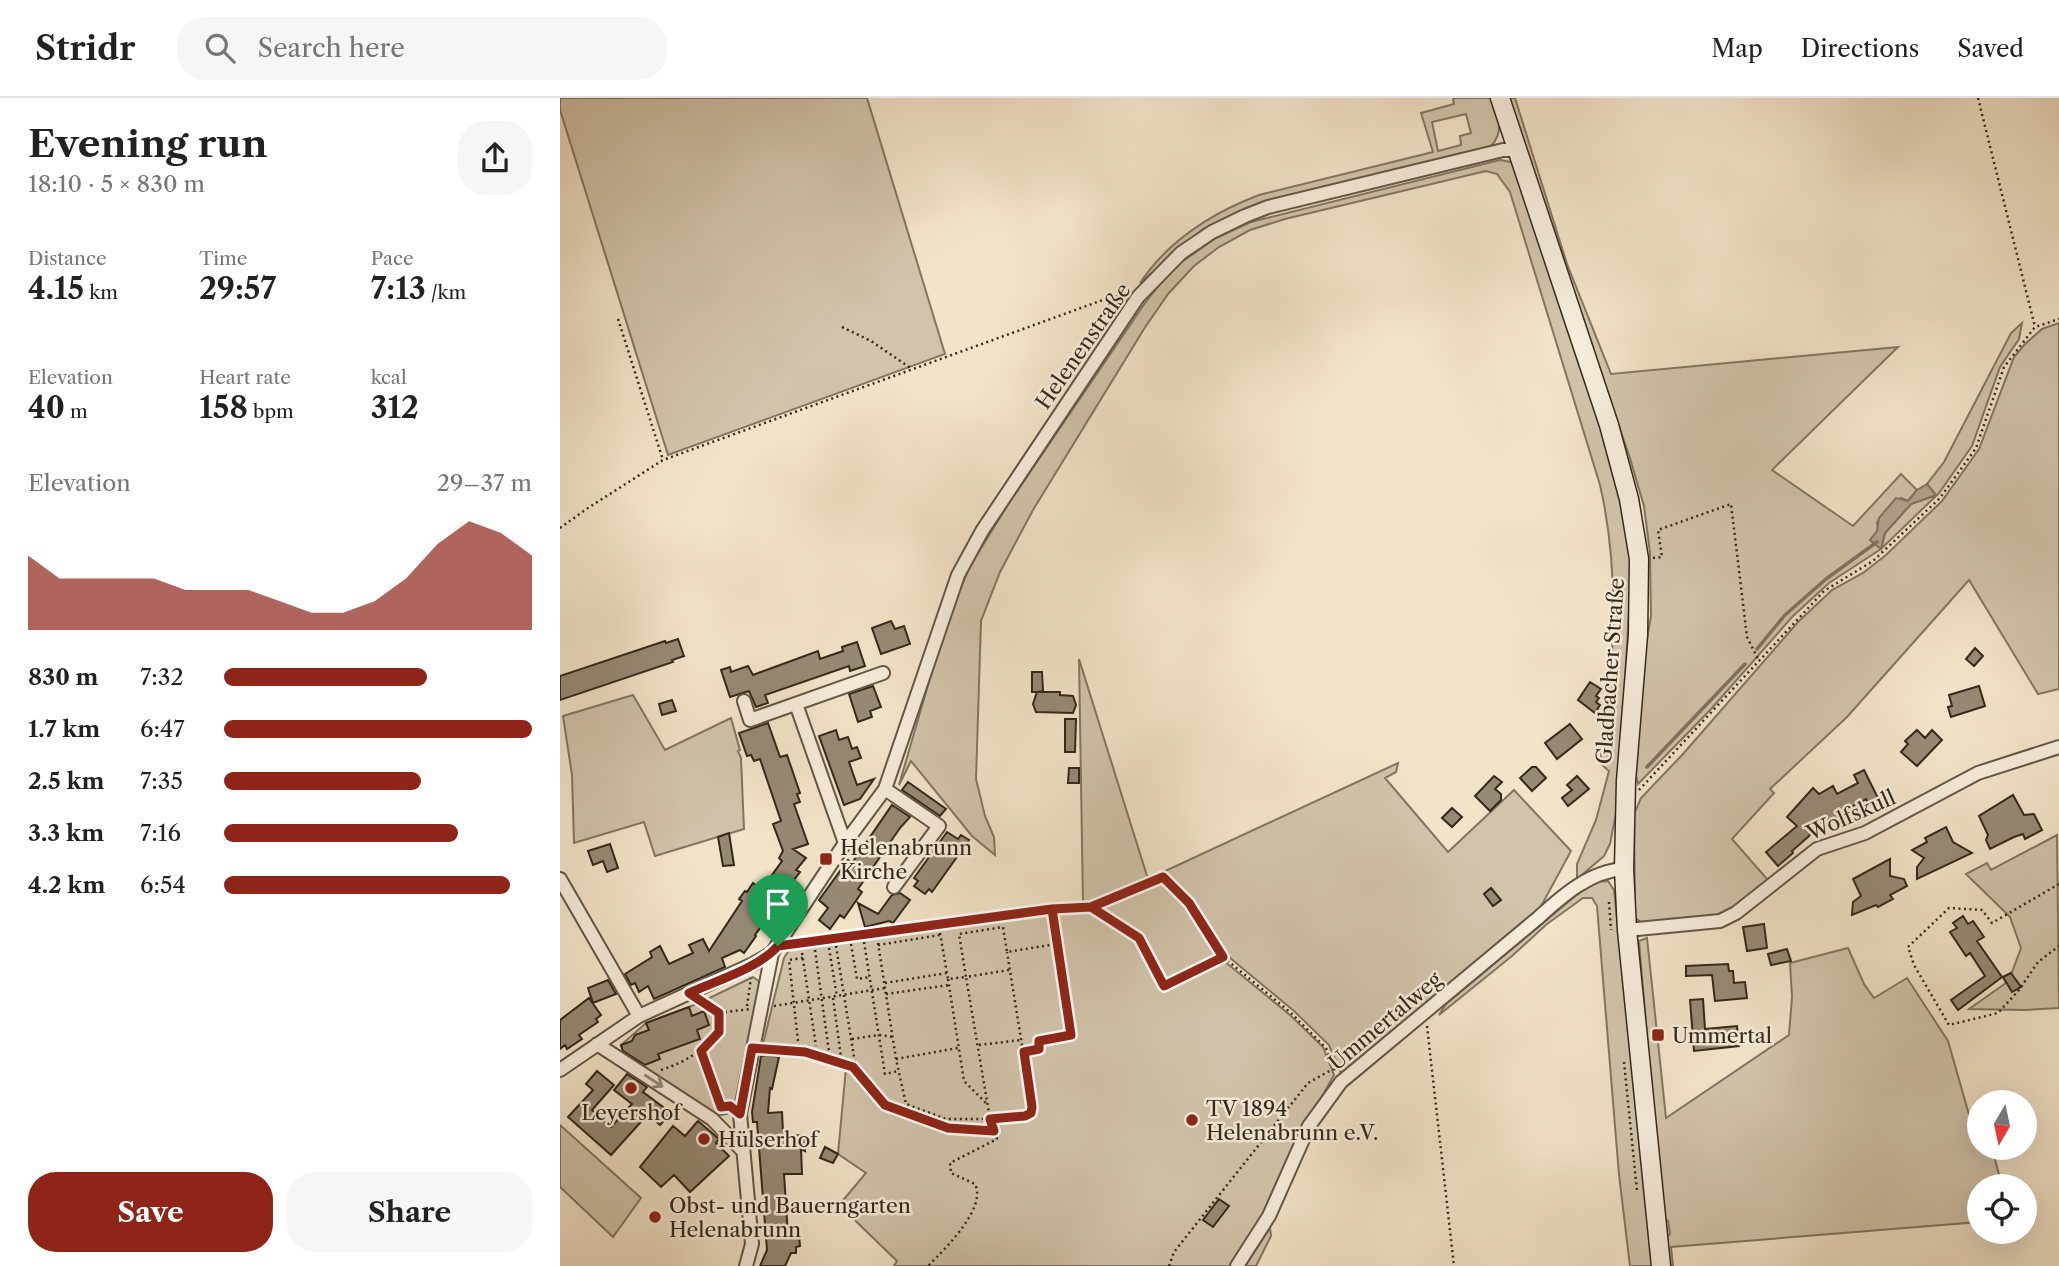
<!DOCTYPE html>
<meta charset="utf-8">
<style>
:root{--surface:#fff;--page:#f6f6f6;--text:#222;--muted:#767676;--line:#e0e0e0;--accent:#8f2418}
body{margin:0;font-family:"Libre Caslon Text",serif;background:var(--page);color:var(--text);height:100vh;display:flex;flex-direction:column;font-size:26px;white-space:nowrap}
*{box-sizing:border-box;margin:0}
p{font-size:23px;color:var(--muted)}
.icon{flex:none;width:38px;height:38px;fill:none;stroke:currentColor;stroke-width:2;stroke-linecap:round;stroke-linejoin:round}
.map{position:relative;flex:1;overflow:hidden}
.panel{display:flex;flex-direction:column;background:var(--surface);width:560px}
.panel>*{flex:none}
.needle{width:46px;rotate:189deg}
.tools{position:absolute;left:1407px;top:992px;display:grid;gap:14px}
.tools a{display:grid;place-items:center;width:70px;height:70px;border-radius:50%;background:var(--surface);box-shadow:0 7px 28px #0002;font-size:35px}
.pin{position:absolute;display:grid;place-items:center;width:60px;height:60px;color:#fff;margin:-72px -30px;border-radius:50% 50% 50% 0;rotate:-45deg;box-shadow:0 0 7px #0007}
.pin .icon{rotate:45deg}
.round{display:grid;place-items:center;flex:none;width:74px;height:74px;border-radius:28px;background:var(--page)}
.head{display:flex;align-items:center;justify-content:space-between;height:119px;padding:0 28px}
h1{font-size:38px;font-weight:800;line-height:52px}
.stats{display:grid;grid-template-columns:repeat(3,1fr);gap:10px;height:119px;padding:7px 28px}
.stats div{display:grid;align-content:center}
.stats b{font-size:30px;font-weight:800}
.stats small{font-size:19px;font-weight:400}
.stats p{font-size:19px}
.chart{height:196px;padding:14px 28px}
.chart p{display:flex;justify-content:space-between}
.chart svg{width:100%;height:126px;margin-top:7px;fill:var(--accent);opacity:.7}
.cta{display:flex;gap:14px;margin-top:auto;padding:14px 28px}
.cta a{flex:1;height:80px;border-radius:28px;background:var(--accent);color:#fff;font-size:28px;font-weight:800;line-height:80px;text-align:center}
.cta a+a{background:var(--page);color:var(--text)}
ul{padding:0 28px;list-style:none;font-size:23px}
li{display:grid;grid-template-columns:112px 84px 1fr;align-items:center;height:52px}
li i{height:18px;border-radius:9px;background:var(--accent)}
header{display:flex;align-items:center;gap:42px;box-sizing:border-box;height:98px;padding:0 35px;background:var(--surface);border-bottom:2px solid var(--line)}
header strong{font-size:33px}
nav{display:flex;gap:38px;margin-inline-start:auto;font-size:24px}
.search{width:490px;height:63px;background:var(--page);display:flex;align-items:center;gap:18px;box-sizing:border-box;padding:0 24px;border-radius:28px;color:var(--muted);font-size:26px}
main{display:flex;flex:1;min-height:0}
.map>svg:first-child{display:block}
</style>
<header>
<strong>Stridr</strong>
<div class="search"><svg class="icon" aria-label="search" viewBox="0 0 24 24"><circle cx="10" cy="10" r="6"/><path d="M15 15l6 6"/></svg>Search here</div>
<nav><a>Map</a><a>Directions</a><a>Saved</a></nav>
</header>
<main>
<section class="panel">
<div class="head"><div><h1>Evening run</h1><p>18:10 · 5 × 830 m</p></div><a class="round"><svg class="icon" aria-label="share" viewBox="0 0 24 24"><path d="M12 15V3M7 8l5-5 5 5M5 13v7h14v-7"/></svg></a></div>
<div class="stats">
<div><p>Distance</p><b>4.15<small> km</small></b></div>
<div><p>Time</p><b>29:57</b></div>
<div><p>Pace</p><b>7:13<small> /km</small></b></div>
</div>
<div class="stats">
<div><p>Elevation</p><b>40<small> m</small></b></div>
<div><p>Heart rate</p><b>158<small> bpm</small></b></div>
<div><p>kcal</p><b>312</b></div>
</div>
<div class="chart"><p><span>Elevation</span>29–37 m</p>
<svg viewBox="0 0 160 44" preserveAspectRatio="none"><path d="M0 44V18L10 26L20 26L30 26L40 26L50 30L60 30L70 30L80 34L90 38L100 38L110 34L120 26L130 14L140 6L150 10L160 18V44z"/></svg>
</div>
<ul>
<li><b>830 m</b>7:32<i style="width:66%"></i></li>
<li><b>1.7 km</b>6:47<i style="width:100%"></i></li>
<li><b>2.5 km</b>7:35<i style="width:64%"></i></li>
<li><b>3.3 km</b>7:16<i style="width:76%"></i></li>
<li><b>4.2 km</b>6:54<i style="width:93%"></i></li>
</ul>
<div class="cta"><a>Save</a><a>Share</a></div>
</section>
<div class="map">
<svg width="1499" height="1168" viewBox="0 0 1499 1168">
<rect width="100%" height="100%" fill="#f3e4c9"/>
<filter id="stains"><feTurbulence type="fractalNoise" baseFrequency=".00286" numOctaves="4"/><feColorMatrix values="0 0 0 0 .2 0 0 0 0 .09 0 0 0 0 .02 0 0 0 .5 -.17"/></filter>
<radialGradient id="worn" r=".72"><stop offset=".6" stop-color="#630" stop-opacity="0"/><stop offset="1" stop-color="#630" stop-opacity=".3"/></radialGradient>
<path fill="#d2c4ab" stroke="#827662" stroke-width="2" fill-rule="evenodd" d="M0,0H307L385,256L108,357L0,12Z
M893,0H933C938,17 945,33 931,48L683,112L643,131L580,185C608,143 652,115 699,97L873,54L861,15L894,6ZM906,16L911,35L900,38L901,47L878,53L872,24Z
M948,0H955L1007,166L1051,276L1338,249L1212,372L1293,428L1341,376L1357,392L1348,403L1341,400L1317,424L1321,451L1325,435L1351,406L1376,397L1367,386L1384,364L1451,235L1462,225L1459,241L1440,269L1412,348L1379,395L1321,451L1269,485L1232,519L1152,610L1078,686L1074,670L1084,558L1091,518L1090,455L1084,408L1069,357L976,92Z
M940,62L951,64L958,78L1051,361L1066,417L1071,476L1058,705L1050,746L1044,758L1017,781V766L1036,722L1049,673L1040,665C1054,573 1061,478 1040,387L950,94L937,76L926,73L725,121L690,132L659,149L634,168L608,196L584,231L473,412L440,474L421,523L416,681L425,718L434,739L435,757L412,738L351,663L339,687L386,525L410,468L449,405L585,205L613,170L656,140L691,124Z
M1499,225V591L1478,596L1409,482L1287,619L1210,691L1214,695L1172,741L1208,782L1164,817L1084,826L1075,820L1074,716L1081,700L1123,656L1238,524L1272,492L1303,475L1326,457L1382,403L1419,351L1454,259L1465,246L1482,231Z
M519,561L588,781L838,665L836,674L825,680L888,754L954,692L1011,753L979,812L797,965L781,975L769,947L734,913L664,855L658,858L730,917L763,949L774,977L742,1034L716,1091L689,1141L670,1168H334L337,1163L279,1107L306,1075L278,1056L286,970L292,965L251,951L203,946L224,860L236,841L456,811L523,806Z
M73,597L105,652L171,620L180,652L178,653L181,660L184,731L95,758L84,724L14,745L12,677L3,618Z
M1497,737L1499,910L1465,912L1409,911L1446,885L1443,879L1452,874L1461,850L1450,819L1406,776L1427,765L1431,772Z
M1048,783L1054,792L1092,1168H1070L1059,1077L1037,808L1032,800H1023L987,826L952,858L879,917L886,906L1025,790L1035,784Z
M1087,840L1106,1020L1229,937L1232,899L1230,865L1288,850L1304,886L1314,900L1347,880L1388,943L1410,1020L1414,1028L1419,1029V1050H1432L1442,1088H1419V1124L1111,1149L1113,1168H1108L1105,1140L1110,1136L1108,1123L1102,1119L1079,843Z
M193,879L200,884L176,1009C172,1013 168,1017 162,1017C145,1016 81,967 64,956L61,947L86,925L137,906Z
M0,1027L81,1100L53,1139L0,1089Z
M710,1130L711,1138L696,1168H685Z"/>
<path fill="#b2a48e" stroke="#7f7260" stroke-width="2" d="M1367,386L1376,397L1351,406L1325,435L1321,451L1310,442L1317,433L1319,420L1336,400L1348,403L1357,392Z"/>
<g fill="none" stroke-linecap="round" stroke-linejoin="round">
<path stroke="#7f7260" stroke-width="3.5" d="M1197,551L1225,517L1266,481L1317,444
M1087,669L1185,566"/>
</g>
<path fill="#978a75" stroke="#33281a" stroke-width="2" d="M331,523L335,531L344,528L350,546L321,556L312,530Z
M118,541L124,558L112,562L113,564L0,602V578L105,543L106,545Z
M297,544L305,568L290,573L289,568L205,597L208,605L196,609L189,593L170,599L161,572L170,569L171,574L188,568L193,577L258,553L260,561L283,553L282,549Z
M1415,550L1423,558L1414,568L1406,561Z
M472,574H482L483,593L477,594H500V597L513,598L516,607L513,615L476,614L473,606L477,594H472Z
M1030,584L1041,591L1036,598L1039,600L1036,604L1040,607L1035,615L1018,602Z
M313,588L321,609L310,613L312,619L298,624L289,596Z
M1419,588L1425,608L1391,619L1388,609L1392,608L1389,597Z
M112,602L116,613L102,617L99,606Z
M505,621H516L515,654H505Z
M208,625L220,659L227,657L240,695L237,696L240,704L234,706L248,746L233,751L246,760L236,772L240,774L205,820L207,821L195,837L196,838L184,855L180,852L162,860L165,869L94,901L88,888L79,894L75,885L71,887L65,876L92,859L90,854L100,848L109,866L133,855L129,847L143,841L149,853L182,803L179,801L185,793L187,794L193,785L201,792L222,763L219,760L223,753L213,726L221,723L200,661L194,663L191,657L187,658L179,635Z
M1010,626L1022,641L997,661L985,645Z
M276,632L279,642L288,639L292,651L297,649L301,660L289,664L297,687L314,681L300,701L284,707L259,638Z
M1357,632L1365,640L1372,632L1382,642L1357,668L1341,654L1348,646L1345,643Z
M972,669H976L986,680L972,693L960,680Z
M509,670H519V685H508Z
M1304,672L1319,702L1309,707L1306,701L1278,716L1280,720L1270,725L1266,717L1248,739L1232,753L1233,755L1218,768L1206,754L1237,728L1227,719L1253,690L1259,696L1273,688L1277,696L1298,685L1294,677Z
M934,678L942,684L935,691L941,696V702L930,713L915,698Z
M1017,678L1029,691L1008,708L1002,700L1012,692L1007,687Z
M348,684L386,711L380,718L342,692Z
M1453,697L1464,717L1474,716L1482,732L1465,741L1463,736L1454,739L1430,751L1426,742L1428,737L1419,718Z
M332,707L350,719L340,730L298,791L302,794L284,820L280,817L270,831L259,822L268,810L259,802L288,762L292,765Z
M892,710L902,719L892,729L882,720Z
M1386,729L1393,744L1412,755L1357,781V769L1364,760L1352,752L1367,744L1365,740Z
M387,734L398,741L401,737L409,742L372,794L369,791L365,796L354,788L358,783L354,780Z
M169,735L174,767L163,768L158,739Z
M50,746L58,770L47,774L43,763L33,767L28,753Z
M1330,761V778L1344,781L1347,788L1330,797L1333,801L1318,809L1316,807L1292,817L1293,804L1301,798L1293,781Z
M931,790L941,802L933,808L924,796Z
M340,795L350,802L333,825L329,823L305,829L298,805L318,816L332,797Z
M1403,818L1408,826L1413,823L1424,839L1417,843L1442,879L1398,912L1391,902L1425,878L1410,855L1406,858L1390,834L1397,830L1393,825Z
M1204,826L1207,850L1187,853L1183,829Z
M1227,851L1231,863L1211,867L1208,856Z
M1168,866L1169,873H1173L1174,885L1185,884L1187,900L1155,903L1152,877L1126,878V868Z
M1451,875L1461,889L1452,894L1443,879Z
M48,882L56,896L33,905L28,890Z
M29,900L41,917L36,921L38,924L19,937L22,941L7,951L5,947L0,951V922Z
M1143,901L1145,931L1177,928L1179,948L1134,953L1130,902Z
M129,909L132,918L144,913L149,927L137,932L140,941L98,956L100,961L85,967L63,953L61,947L72,943L75,937L89,932L86,925Z
M207,957L219,959L212,991L210,990L208,1015L222,1014L223,1034L230,1033V1038L244,1037L245,1053L241,1051L242,1076H224L228,1138L239,1137L240,1148L236,1149V1155H231L225,1168H200L207,1152L197,1024H193L192,1014L201,958Z
M37,973L54,987L32,1012L51,1029L72,1006L54,992L67,976L87,989L83,994L111,1015L100,1027L88,1016L51,1057L8,1019L33,992L26,986Z
M138,1023L159,1041L156,1045L169,1058L130,1094L114,1077L101,1089L80,1069L113,1028L125,1038Z
M265,1049L278,1056L273,1065L260,1060Z
M659,1101L669,1108L653,1129L643,1122Z"/>
<g fill="none" stroke-linecap="round" stroke-linejoin="round">
<g stroke="#635746" stroke-width="10">
<path id="lane" d="M218,848L467,814L531,809"/>
</g>
<g stroke="#635746" stroke-width="16">
<path id="street" d="M184,603L190,622L323,575
M236,606L285,745
M325,691L379,728L334,789
M0,781L79,918
M1067,832L1160,823L1176,815L1257,751L1305,735L1418,675L1499,649
M37,946L152,1021L182,1052
M0,972L79,918L193,866L212,855
M186,1168L192,1146L180,1016L212,855L285,745L325,691L398,477L422,433L578,199L621,155L652,134L685,118L708,109L943,52H956
M677,1168L709,1118L749,1028L781,984L978,820C1002,798 1030,773 1064,771"/>
</g>
<g stroke="#33281a" stroke-width="21">
<path id="secondary" d="M940,0L1049,327L1069,401L1079,461L1078,537L1066,683L1064,771L1067,832L1101,1168"/>
</g>
<path stroke="#33281a" stroke-width="2.5" stroke-dasharray="2 3.5" stroke-linecap="butt" d="M1418,0L1475,229
M58,221L103,362
M282,229L311,243L352,271
M0,430L28,410L103,362L551,199L564,198
M1093,460L1102,459L1098,432L1171,406L1187,539L1198,561
M1079,692L1264,493L1313,463L1380,400L1416,350L1444,269L1475,229L1499,221
M1499,786L1432,825L1422,812L1389,810L1348,849L1354,867L1389,927L1438,915L1459,892L1478,864L1499,848
M1049,804L1051,832
M538,806L603,780L629,805L663,859
M537,812L579,840L604,888L663,859L730,914L766,950L775,973
M380,835L388,881L406,879L430,1021L465,1018L471,1015L472,1009L447,854
M304,844L325,976L338,973
M318,845L336,961L346,1006L386,1021H430L437,1041L390,1065L391,1075L415,1086C427,1110 385,1151 368,1168
M291,846L297,881L310,879
M318,847L380,837
M276,848L295,965
M269,850L277,899
M255,852L269,954
M242,855L256,948
M449,872L406,879L399,836L443,829L447,854L496,846
M388,881L404,983L427,1006
M325,885L387,875
M326,896L389,887
M273,900L281,959
M141,903L159,915L190,911
M187,908L191,880
M214,908L325,890
M867,928L894,1168
M292,941L319,937L333,939
M238,943L229,862L243,860
M419,947L461,942
M206,951L245,954L293,969L325,1007L388,1030L434,1033
M141,953L161,1009
M464,954L479,951V943L511,937L493,819
M336,961L398,950
M1064,964L1077,1093
M101,972C128,963 140,954 159,934V915
M609,1168L614,1154L748,985L773,971"/>
<use href="#lane" stroke="#f7eddc" stroke-width="6"/>
<use href="#street" stroke="#f7eddc" stroke-width="12"/>
<use href="#secondary" stroke="#f7eddc" stroke-width="18"/>
</g>
<defs><path id="oneway-shaft" d="M-6 0H5M1.5-3L5.5 0L1.5 3" fill="none" stroke-width="1.6" stroke-linecap="round" stroke-linejoin="round" transform="scale(1.75)"/></defs>
<use stroke="#958a7b" href="#oneway-shaft" transform="translate(94 983) rotate(33)"/>
<g fill="none" stroke-linecap="round" stroke-linejoin="round">
<g stroke="#fff" stroke-width="14">
<path id="route" d="M218,848C197,871 158,882 129,895L159,915V934L141,953L161,1009L170,1008L180,1016L192,950L245,954L293,969L325,1007L388,1030L434,1033L430,1021L465,1018L471,1015L472,1009L464,954L479,951V943L511,937L492,811L531,809L579,840L604,888L663,859L629,805L603,779L531,809L492,811L218,848"/>
</g>
<use href="#route" stroke="#8f2418" stroke-width="9"/>
</g>
<g fill="#8f2418" stroke="#f7eddc" stroke-width="2.5">
<rect x="259" y="754" width="14" height="14" rx="3.5"/>
<rect x="1091" y="930" width="14" height="14" rx="3.5"/>
<circle cx="71" cy="990" r="7"/>
<circle cx="632" cy="1022" r="7"/>
<circle cx="144" cy="1041" r="7"/>
<circle cx="95" cy="1119" r="7"/>
</g>
<g text-anchor="middle" dominant-baseline="central" stroke-width="5" stroke-linejoin="round" paint-order="stroke">
<g font-size="21" fill="#33281a" stroke="#f7eddc">
<text transform="translate(523 248) rotate(-55)">Helenenstraße</text>
<text transform="translate(1050 573) rotate(-86)">Gladbacher Straße</text>
<text transform="translate(1291 717) rotate(-24)">Wolfskull</text>
<text transform="translate(825 923) rotate(-40)">Ummertalweg</text>
</g>
<g font-size="21" fill="#33281a" stroke="#f7eddc" text-anchor="start">
<text x="280" y="749">Helenabrunn<tspan x="280" dy="24">Kirche</tspan></text>
<text x="1112" y="937">Ummertal</text>
<text x="646" y="1010">TV 1894<tspan x="646" dy="24">Helenabrunn e.V.</tspan></text>
<text x="71" y="1014" text-anchor="middle">Leyershof</text>
<text x="158" y="1041">Hülserhof</text>
<text x="109" y="1107">Obst- und Bauerngarten<tspan x="109" dy="24">Helenabrunn</tspan></text>
</g>
</g>
<rect width="100%" height="100%" filter="url(#stains)"/>
<rect width="100%" height="100%" fill="url(#worn)"/>
</svg>
<div class="tools">
<a><svg class="needle" viewBox="-14 -14 28 28"><path d="M0-13l5 13h-10z" fill="#e53935"/><path d="M0 13l5-13h-10z" fill="#767676"/></svg></a>
<a><svg class="icon" aria-label="locate" viewBox="0 0 24 24"><circle cx="12" cy="12" r="6"/><path d="M12 2v4M12 18v4M2 12h4M18 12h4"/></svg></a>
</div>
<div class="pin" style="left:218px;top:848px;background:#1e9e55"><svg class="icon" aria-label="arrive" viewBox="0 0 24 24"><path d="M6 21V4h12l-3 4 3 4H6"/></svg></div>
</div>
</main>
